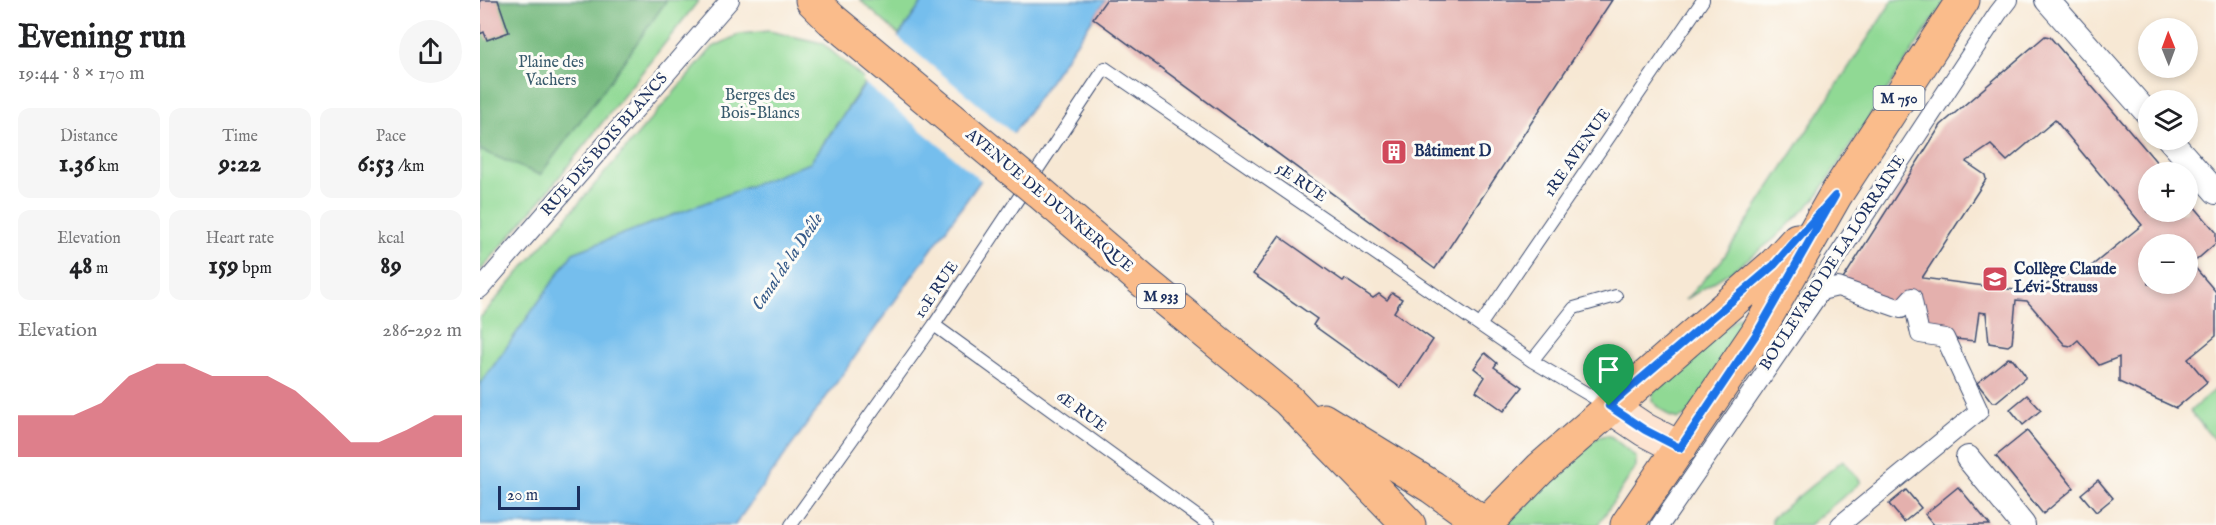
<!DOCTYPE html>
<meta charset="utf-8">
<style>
:root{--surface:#fff;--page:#f6f6f6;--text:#202124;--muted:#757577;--accent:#d1495b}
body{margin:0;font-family:"IM FELL English",serif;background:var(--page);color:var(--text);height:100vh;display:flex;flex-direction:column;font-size:22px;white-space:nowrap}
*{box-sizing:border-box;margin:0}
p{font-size:20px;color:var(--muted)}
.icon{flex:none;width:33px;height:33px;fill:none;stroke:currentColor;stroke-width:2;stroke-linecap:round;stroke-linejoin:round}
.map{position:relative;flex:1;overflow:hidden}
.details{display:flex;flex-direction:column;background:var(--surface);width:480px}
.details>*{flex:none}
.needle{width:39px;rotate:359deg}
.buttons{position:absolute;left:1658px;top:18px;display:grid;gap:12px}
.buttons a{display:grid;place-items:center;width:60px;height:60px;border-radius:50%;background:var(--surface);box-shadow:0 3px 9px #0003;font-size:30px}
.scale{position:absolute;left:18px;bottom:15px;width:82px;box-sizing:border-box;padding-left:6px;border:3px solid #1b2f5e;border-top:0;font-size:16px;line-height:21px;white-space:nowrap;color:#1b2f5e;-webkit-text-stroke:4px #fdfcf7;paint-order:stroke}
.pin{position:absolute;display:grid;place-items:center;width:51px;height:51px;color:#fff;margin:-62px -26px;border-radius:50% 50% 50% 0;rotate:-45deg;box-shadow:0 0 6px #0007}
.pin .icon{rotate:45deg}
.round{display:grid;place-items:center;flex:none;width:63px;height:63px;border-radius:32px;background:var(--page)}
.headline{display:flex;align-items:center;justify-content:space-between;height:102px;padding:0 18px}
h1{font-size:33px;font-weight:800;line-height:45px}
.metrics{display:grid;grid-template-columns:repeat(3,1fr);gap:9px;height:102px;padding:6px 18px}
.metrics div{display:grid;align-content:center;border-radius:12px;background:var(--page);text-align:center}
.metrics b{font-size:26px;font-weight:800}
.metrics small{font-size:16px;font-weight:400}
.metrics p{font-size:16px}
.chart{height:168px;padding:12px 18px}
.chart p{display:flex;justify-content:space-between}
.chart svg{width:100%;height:108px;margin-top:6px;fill:var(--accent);opacity:.7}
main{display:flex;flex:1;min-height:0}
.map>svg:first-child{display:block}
</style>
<main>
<section class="details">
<div class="headline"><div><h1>Evening run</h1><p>19:44 · 8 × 170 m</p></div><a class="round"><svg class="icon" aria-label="share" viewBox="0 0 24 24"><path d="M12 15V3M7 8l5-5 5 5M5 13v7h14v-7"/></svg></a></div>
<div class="metrics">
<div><p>Distance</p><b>1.36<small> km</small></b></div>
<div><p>Time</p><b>9:22</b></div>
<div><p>Pace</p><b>6:53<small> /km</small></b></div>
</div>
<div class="metrics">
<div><p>Elevation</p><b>48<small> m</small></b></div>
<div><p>Heart rate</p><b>159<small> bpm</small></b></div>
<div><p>kcal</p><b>89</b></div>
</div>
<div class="chart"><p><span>Elevation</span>286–292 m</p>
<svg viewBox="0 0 160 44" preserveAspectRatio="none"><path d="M0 44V27L10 27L20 27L30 22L40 11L50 6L60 6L70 11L80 11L90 11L100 17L110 27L120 38L130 38L140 33L150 27L160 27V44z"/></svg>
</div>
</section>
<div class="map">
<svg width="1736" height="525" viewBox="0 0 1736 525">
<rect width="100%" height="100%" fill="#fdfcf7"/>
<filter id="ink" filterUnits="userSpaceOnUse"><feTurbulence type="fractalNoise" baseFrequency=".0167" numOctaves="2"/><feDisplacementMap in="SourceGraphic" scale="12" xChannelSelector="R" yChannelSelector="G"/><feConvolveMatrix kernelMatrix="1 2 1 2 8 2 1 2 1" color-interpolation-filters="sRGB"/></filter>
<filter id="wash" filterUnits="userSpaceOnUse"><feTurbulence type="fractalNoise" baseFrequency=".008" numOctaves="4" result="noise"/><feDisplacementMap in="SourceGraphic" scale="24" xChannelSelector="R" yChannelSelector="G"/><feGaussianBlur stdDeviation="1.35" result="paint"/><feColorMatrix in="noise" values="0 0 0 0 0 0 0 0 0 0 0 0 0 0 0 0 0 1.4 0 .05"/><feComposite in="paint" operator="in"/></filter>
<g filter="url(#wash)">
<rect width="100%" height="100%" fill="#f7e8d4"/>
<path fill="#90d994" stroke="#568479" stroke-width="1.5" d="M0,0H219L61,200L0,271Z
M380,0H444L419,35Z
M1413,0H1466L1336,198L1294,239L1256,268L1205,300L1242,260Z
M289,31L342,43L386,81L330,163L93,253L0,385V318L233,47L260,34Z
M1258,317L1264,319L1267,326L1208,415L1198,419L1189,416L1172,401L1173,389Z
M1736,389V442L1710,411Z
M1126,435L1132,437L1156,457V467L1118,525H1025L1116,438Z
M1363,460L1381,482L1329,525H1292V518Z"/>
<path fill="#74b97e" stroke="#48746e" stroke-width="1.5" d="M0,0H187L130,81L60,175L0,150Z"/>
<path fill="#74beed" stroke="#4876a6" stroke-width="1.5" d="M444,0H626L501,180L255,525H0V385L93,253L330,163Z"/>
<path fill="#f7e8d4" d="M415,35L535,135L503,182L382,81Z"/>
<g id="blocks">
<path fill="#e4b0ad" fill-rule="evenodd" d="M0,0H18L29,32L7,40L4,32L0,34Z
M626,0H1132L955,269L613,18Z
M1565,36L1570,37L1685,172H1668V212H1707V198L1736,232V243L1712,264L1736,292V336L1708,359L1727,382L1696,408L1639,382V357L1619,365L1598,340L1591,346L1585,345L1547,301L1536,300L1532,343L1528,346L1509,343L1506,313L1499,312L1495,341L1445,336L1424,308L1358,287L1461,125ZM1575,120L1662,225L1604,272L1600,268L1598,269L1551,292L1442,278L1506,179L1505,175L1486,162L1511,145L1527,161ZM1668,244H1707V284H1668Z
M799,236L863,281L865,279L893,298L899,294L907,300L912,293L922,299L914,312L953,340L921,388L833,325L837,319L773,274Z
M1005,353L1017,363L1014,367L1043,387L1024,411L996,391L1005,377L994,368Z
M1528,358L1533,359L1545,375V378L1516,402H1512L1497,383Z
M1547,395L1561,410L1543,425L1530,409Z
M1547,431L1594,488L1563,514L1516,456Z
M1618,480L1633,498L1616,512L1601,494Z
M1478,487L1486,496L1510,525H1454L1445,514Z
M1426,490L1441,508L1424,522L1409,504Z"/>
</g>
</g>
<g filter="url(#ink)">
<use href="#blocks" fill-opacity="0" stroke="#3c4b70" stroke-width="1.5"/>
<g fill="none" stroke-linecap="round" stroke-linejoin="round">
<g stroke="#3c4b70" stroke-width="14">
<path id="service" d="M1001,324L1223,0
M454,325L729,525
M1052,361L1094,308L1136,296
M311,525L454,325L625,68L1052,361L1128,406"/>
</g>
<g stroke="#3c4b70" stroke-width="20">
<path id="pedestrian" d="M0,289L250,0
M1330,298L1518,13L1528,0
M1180,525L1341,291L1358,287L1421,309L1432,297L1440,334L1465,338L1499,411L1360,525"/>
</g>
<g stroke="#3c4b70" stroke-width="26">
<path id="minor" d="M1567,0L1668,114
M1690,140L1736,192
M1488,458L1543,525"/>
</g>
<g stroke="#3c4b70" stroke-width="35">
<path id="secondary" d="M1129,406L1165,430L1200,448"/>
</g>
<g stroke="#3c4b70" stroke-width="35">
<path id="primary" d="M332,0L351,19
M557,190L662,280L808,400L929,525
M843,420L952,487L1005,525
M1005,525L1060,469L1294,265L1317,240
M1147,525L1277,333L1355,196L1483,0"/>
</g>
<use href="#service" stroke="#fff" stroke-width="12"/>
<use href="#pedestrian" stroke="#fff" stroke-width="18"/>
<use href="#minor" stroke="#fff" stroke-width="24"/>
<use href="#secondary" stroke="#fde4d1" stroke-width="33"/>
<use href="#primary" stroke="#fabc8b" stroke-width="33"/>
<g stroke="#3c4b70" stroke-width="35" stroke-linecap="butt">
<path id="primary-bridge" d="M351,19L557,190"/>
</g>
<use href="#primary-bridge" stroke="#fabc8b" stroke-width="33"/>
</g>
</g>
<g fill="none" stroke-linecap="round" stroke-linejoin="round" filter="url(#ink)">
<g stroke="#fff" stroke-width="12">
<path id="route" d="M1355,196L1277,333L1200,448L1165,430L1129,406L1294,265Z"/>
</g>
<use href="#route" stroke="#1a73e8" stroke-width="8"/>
</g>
<defs>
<g id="building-square" transform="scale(1.35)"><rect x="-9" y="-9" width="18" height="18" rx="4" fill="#d1495b" stroke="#fdfcf7"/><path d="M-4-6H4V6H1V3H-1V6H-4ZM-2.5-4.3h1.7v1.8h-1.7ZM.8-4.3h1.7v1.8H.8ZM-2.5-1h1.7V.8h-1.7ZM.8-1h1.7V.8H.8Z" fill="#fff"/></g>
<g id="school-square" transform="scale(1.35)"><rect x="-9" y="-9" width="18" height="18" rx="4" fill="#d1495b" stroke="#fdfcf7"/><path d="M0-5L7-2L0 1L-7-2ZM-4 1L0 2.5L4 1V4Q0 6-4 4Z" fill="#fff"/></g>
</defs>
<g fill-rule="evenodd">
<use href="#building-square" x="914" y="152"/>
<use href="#school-square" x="1515" y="279"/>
</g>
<g text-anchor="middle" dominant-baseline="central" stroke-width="6" stroke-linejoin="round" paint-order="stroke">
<g fill="#fdfcf7" stroke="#5f6c8c" stroke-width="1.5">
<rect x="1393.5" y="86" width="51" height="24" rx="4.5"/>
<rect x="657" y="284" width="48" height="24" rx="4.5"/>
</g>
<g font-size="15" font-weight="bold" fill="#1b2f5e">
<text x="1419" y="98">M 750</text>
<text x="681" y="296">M 933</text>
</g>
<g font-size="16" fill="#385a6c" stroke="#fdfcf7">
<text x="71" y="63">Plaine des<tspan x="71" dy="18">Vachers</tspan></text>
<text x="280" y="96">Berges des<tspan x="280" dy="18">Bois-Blancs</tspan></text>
</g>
<g font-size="16" fill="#1b2f5e" stroke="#fdfcf7">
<text transform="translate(125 145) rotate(-49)">RUE DES BOIS BLANCS</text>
<text transform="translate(1098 153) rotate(-55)">1RE AVENUE</text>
<text transform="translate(821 183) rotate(34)">5E RUE</text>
<text transform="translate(569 201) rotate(40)">AVENUE DE DUNKERQUE</text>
<text transform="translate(1353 263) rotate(-57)">BOULEVARD DE LA LORRAINE</text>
<text transform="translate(457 290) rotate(-56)">10E RUE</text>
<text transform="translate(601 412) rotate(36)">6E RUE</text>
</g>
<g font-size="16" font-weight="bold" fill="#1b2f5e" stroke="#fdfcf7" text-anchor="start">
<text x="934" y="152">Bâtiment D</text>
<text x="1534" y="270">Collège Claude<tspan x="1534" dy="18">Lévi-Strauss</tspan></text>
</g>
<g font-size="18" font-style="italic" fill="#365a89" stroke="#fdfcf7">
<text transform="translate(308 262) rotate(-56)">Canal de la Deûle</text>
</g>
</g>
</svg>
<div class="buttons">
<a><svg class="needle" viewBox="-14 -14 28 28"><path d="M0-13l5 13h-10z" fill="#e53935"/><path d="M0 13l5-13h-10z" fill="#757577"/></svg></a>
<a><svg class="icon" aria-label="layers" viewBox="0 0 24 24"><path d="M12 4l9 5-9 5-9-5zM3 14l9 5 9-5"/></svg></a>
<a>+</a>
<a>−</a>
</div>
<div class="scale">20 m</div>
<div class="pin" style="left:1129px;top:406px;background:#1e9e55"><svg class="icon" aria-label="arrive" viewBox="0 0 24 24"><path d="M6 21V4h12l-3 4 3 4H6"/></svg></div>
</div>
</main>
